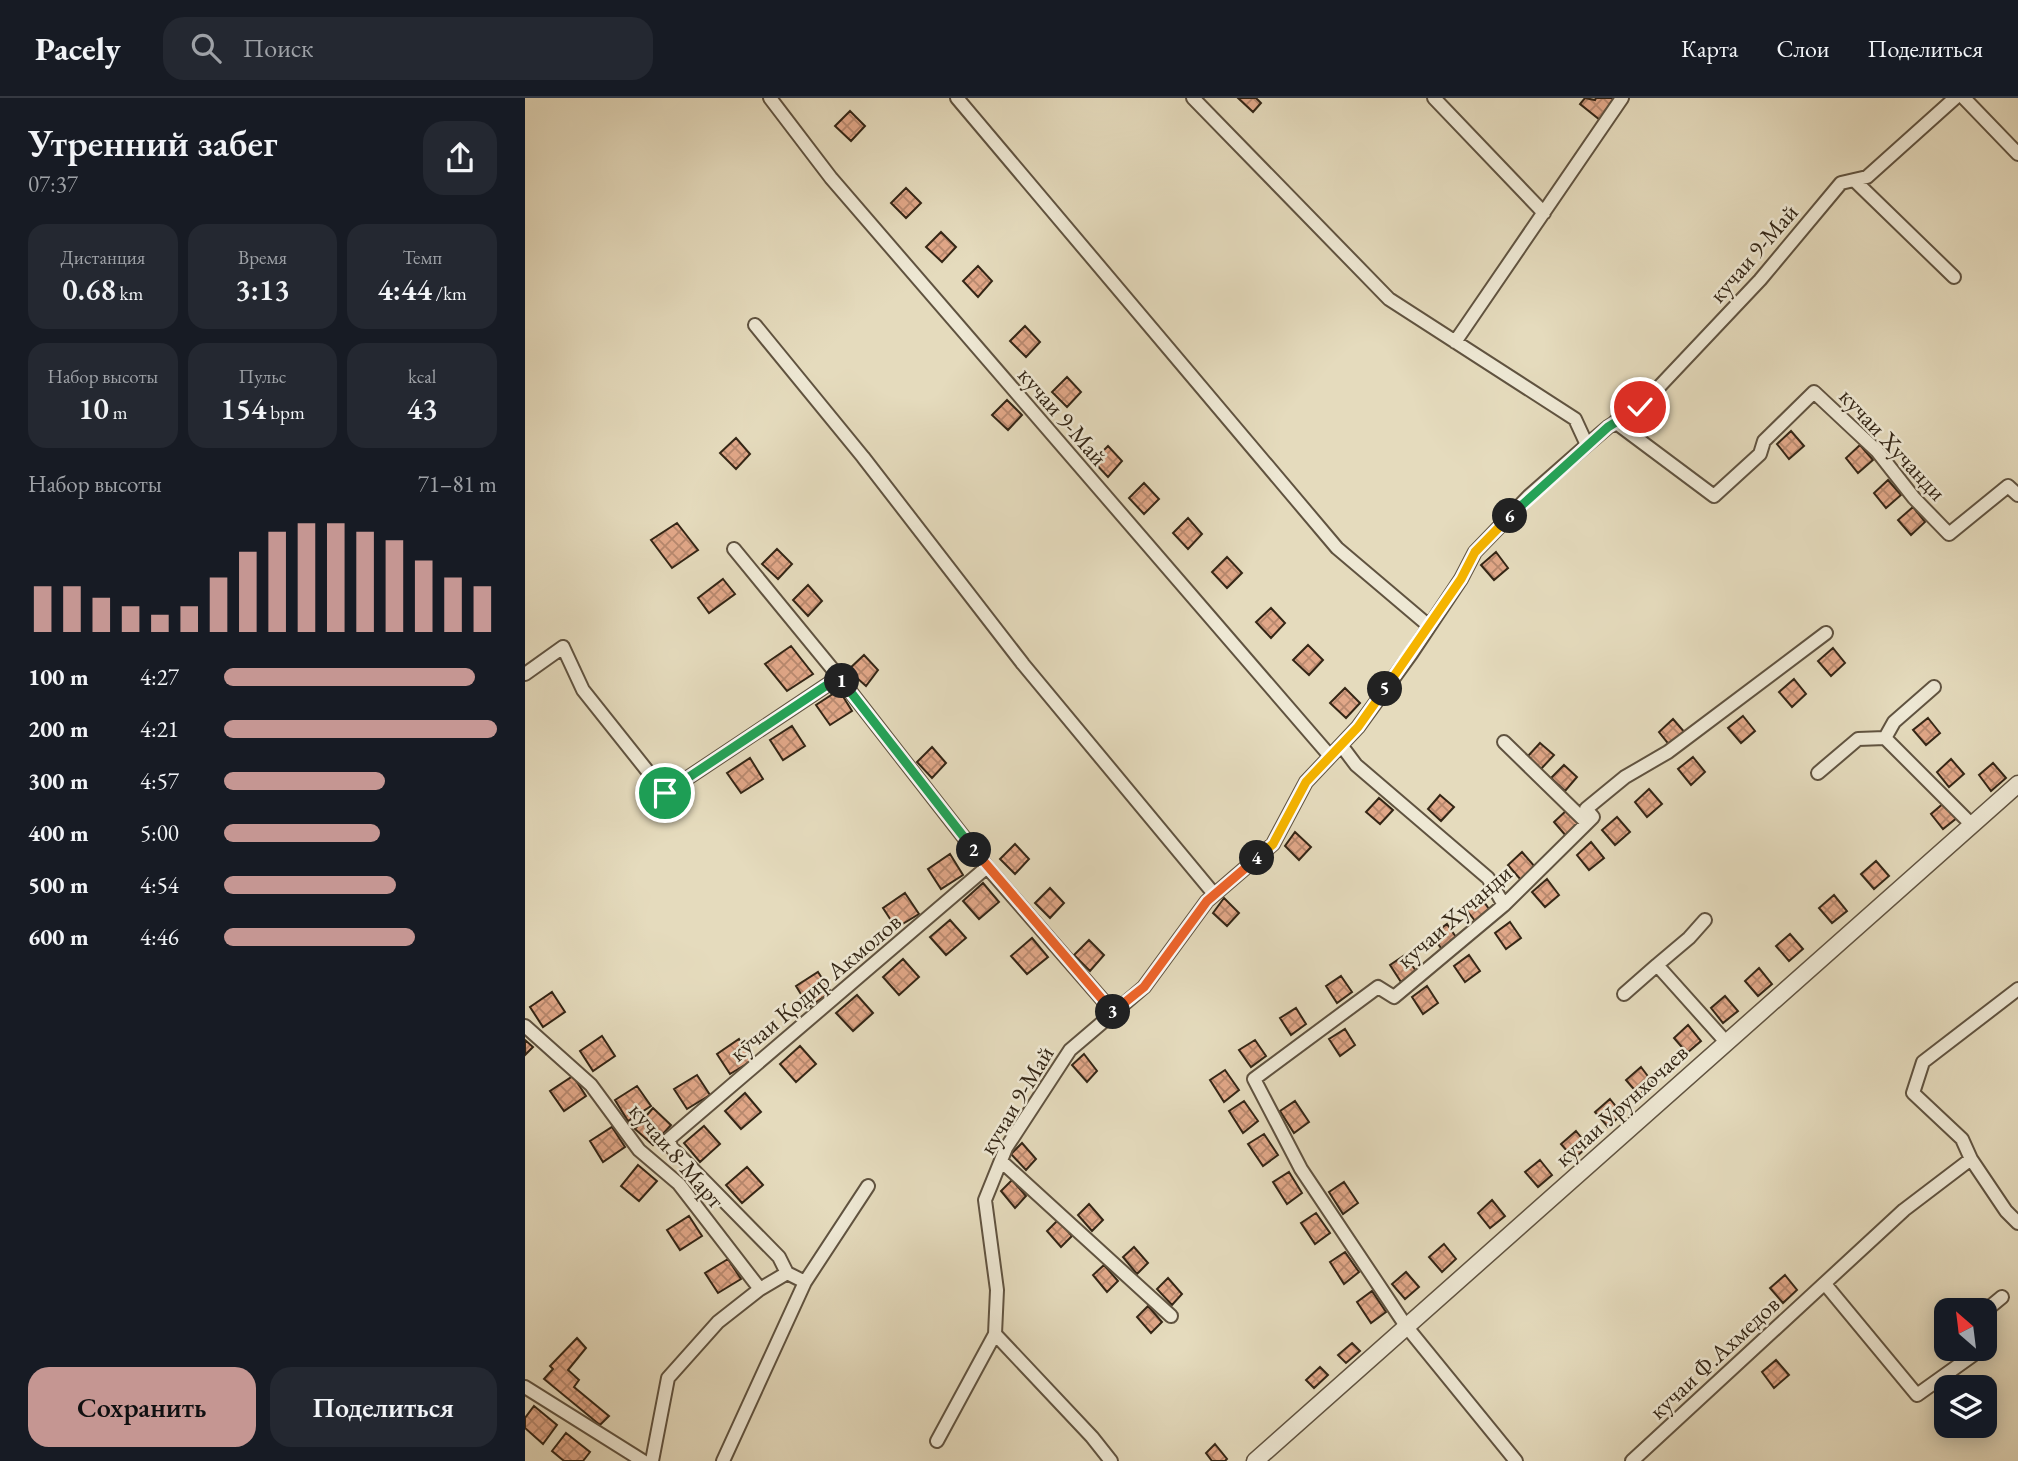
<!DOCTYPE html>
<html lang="ru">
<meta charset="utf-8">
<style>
:root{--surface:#171b24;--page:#242831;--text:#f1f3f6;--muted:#9ea1a6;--line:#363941;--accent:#c59692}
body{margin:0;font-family:"EB Garamond",serif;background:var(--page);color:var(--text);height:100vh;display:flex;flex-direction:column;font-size:26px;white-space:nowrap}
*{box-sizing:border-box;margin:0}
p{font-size:23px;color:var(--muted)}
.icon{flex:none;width:38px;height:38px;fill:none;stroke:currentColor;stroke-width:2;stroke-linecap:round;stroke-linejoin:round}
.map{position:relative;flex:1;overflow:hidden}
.side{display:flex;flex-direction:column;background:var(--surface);width:525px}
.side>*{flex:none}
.needle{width:46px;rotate:332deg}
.fabs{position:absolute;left:1409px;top:1200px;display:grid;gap:14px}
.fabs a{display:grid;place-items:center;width:63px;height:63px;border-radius:14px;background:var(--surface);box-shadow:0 4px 18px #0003;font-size:35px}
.pin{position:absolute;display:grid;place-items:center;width:60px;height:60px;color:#fff;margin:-30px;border:4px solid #fff;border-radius:50%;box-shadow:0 2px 7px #0007}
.km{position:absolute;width:35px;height:35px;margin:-18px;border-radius:50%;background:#222;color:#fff;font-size:19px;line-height:35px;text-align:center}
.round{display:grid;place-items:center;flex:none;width:74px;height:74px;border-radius:21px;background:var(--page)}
.headline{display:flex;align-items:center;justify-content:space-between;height:119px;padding:0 28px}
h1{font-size:38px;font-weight:600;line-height:52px}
.metrics{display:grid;grid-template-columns:repeat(3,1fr);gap:10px;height:119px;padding:7px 28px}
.metrics div{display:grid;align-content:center;border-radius:18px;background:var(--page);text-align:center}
.metrics b{font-size:30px;font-weight:600}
.metrics small{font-size:19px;font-weight:400}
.metrics p{font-size:19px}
.chart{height:196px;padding:14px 28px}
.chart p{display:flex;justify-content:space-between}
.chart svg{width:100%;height:126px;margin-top:7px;stroke:var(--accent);stroke-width:6}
.primary-button{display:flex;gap:14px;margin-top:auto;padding:14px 28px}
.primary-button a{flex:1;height:80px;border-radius:21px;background:var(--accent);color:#111;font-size:28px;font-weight:600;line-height:80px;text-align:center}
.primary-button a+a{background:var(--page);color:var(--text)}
ul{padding:0 28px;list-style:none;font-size:23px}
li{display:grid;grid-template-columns:112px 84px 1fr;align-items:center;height:52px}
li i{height:18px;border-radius:9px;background:var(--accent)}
header{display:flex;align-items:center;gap:42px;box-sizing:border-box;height:98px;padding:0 35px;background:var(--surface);border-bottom:2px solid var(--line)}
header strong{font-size:33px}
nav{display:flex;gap:38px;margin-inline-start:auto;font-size:24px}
.search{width:490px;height:63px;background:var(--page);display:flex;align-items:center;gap:18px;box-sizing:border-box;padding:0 24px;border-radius:21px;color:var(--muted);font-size:26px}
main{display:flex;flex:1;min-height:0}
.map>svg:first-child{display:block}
</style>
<header>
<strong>Pacely</strong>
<div class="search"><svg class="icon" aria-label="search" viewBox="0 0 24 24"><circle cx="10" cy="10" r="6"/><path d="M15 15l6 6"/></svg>Поиск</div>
<nav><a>Карта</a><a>Слои</a><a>Поделиться</a></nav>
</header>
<main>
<section class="side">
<div class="headline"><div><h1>Утренний забег</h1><p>07:37</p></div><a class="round"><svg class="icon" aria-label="share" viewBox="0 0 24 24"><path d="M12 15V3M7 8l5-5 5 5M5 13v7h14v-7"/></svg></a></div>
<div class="metrics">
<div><p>Дистанция</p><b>0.68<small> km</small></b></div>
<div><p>Время</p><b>3:13</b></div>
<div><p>Темп</p><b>4:44<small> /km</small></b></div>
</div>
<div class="metrics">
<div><p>Набор высоты</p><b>10<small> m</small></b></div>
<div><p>Пульс</p><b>154<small> bpm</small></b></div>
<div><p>kcal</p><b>43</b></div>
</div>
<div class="chart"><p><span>Набор высоты</span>71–81 m</p>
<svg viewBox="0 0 160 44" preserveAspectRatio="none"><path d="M5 44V28M15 44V28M25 44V32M35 44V35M45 44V38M55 44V35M65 44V25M75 44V16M85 44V9M95 44V6M105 44V6M115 44V9M125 44V12M135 44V19M145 44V25M155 44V28"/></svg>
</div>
<ul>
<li><b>100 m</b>4:27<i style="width:92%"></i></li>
<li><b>200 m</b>4:21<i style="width:100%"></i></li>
<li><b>300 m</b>4:57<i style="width:59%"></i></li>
<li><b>400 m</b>5:00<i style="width:57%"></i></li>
<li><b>500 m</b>4:54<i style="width:63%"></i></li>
<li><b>600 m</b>4:46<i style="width:70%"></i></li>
</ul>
<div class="primary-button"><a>Сохранить</a><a>Поделиться</a></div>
</section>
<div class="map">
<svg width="1493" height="1363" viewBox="0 0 1493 1363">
<defs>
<pattern id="building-cross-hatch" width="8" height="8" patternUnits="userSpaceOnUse" patternTransform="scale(1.75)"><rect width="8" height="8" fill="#e1a788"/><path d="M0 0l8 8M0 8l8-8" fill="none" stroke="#b7886e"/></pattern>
</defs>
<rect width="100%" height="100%" fill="#e5dbbd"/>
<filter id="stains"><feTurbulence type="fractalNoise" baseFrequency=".00286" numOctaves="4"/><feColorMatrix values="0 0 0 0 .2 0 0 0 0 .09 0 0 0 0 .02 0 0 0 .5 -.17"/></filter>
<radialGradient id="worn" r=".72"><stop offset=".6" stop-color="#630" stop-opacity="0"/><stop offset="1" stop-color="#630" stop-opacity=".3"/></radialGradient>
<path fill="url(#building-cross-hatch)" stroke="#342616" stroke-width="2" d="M713,0H731L736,5L728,14Z
M1060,0L1070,2L1071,0H1089L1075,22L1055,6Z
M325,13L340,28L326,43L310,28Z
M381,90L396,105L381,120L366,105Z
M416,134L431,149L417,164L401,149Z
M453,168L467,183L453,199L438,183Z
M500,228L515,244L501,259L485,243Z
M542,279L556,294L542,309L527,294Z
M482,302L497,317L483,332L467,317Z
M1266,333L1279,348L1264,361L1252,346Z
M211,340L225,356L211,371L195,355Z
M1335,347L1348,362L1333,375L1321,360Z
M583,348L597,363L583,379L568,363Z
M1363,382L1376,397L1361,410L1349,395Z
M619,385L634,401L619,416L604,400Z
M1388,409L1400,424L1386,437L1373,422Z
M663,420L677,436L663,451L648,435Z
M152,425L173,452L147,470L126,442Z
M252,451L267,466L253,481L237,466Z
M971,454L983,470L969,482L956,467Z
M702,459L717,475L702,490L687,474Z
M198,481L210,496L184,515L173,500Z
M283,487L297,503L283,518L268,502Z
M746,510L760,525L746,540L731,524Z
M783,547L798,562L784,577L768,562Z
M266,548L288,576L262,593L240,566Z
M1308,550L1320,565L1306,578L1293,563Z
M339,557L353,572L341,588L323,572Z
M1269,581L1281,596L1267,609L1254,594Z
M820,590L835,605L821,620L805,605Z
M314,592L327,613L305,627L291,607Z
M1218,618L1230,633L1216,645L1203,630Z
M1403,620L1415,635L1401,647L1388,632Z
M1148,621L1161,636L1146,649L1134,634Z
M267,628L280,648L258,662L245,642Z
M1015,645L1029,657L1016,671L1003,658Z
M407,649L421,665L407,680L392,664Z
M1168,659L1180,674L1166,687L1153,671Z
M225,660L238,681L216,695L202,675Z
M1426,661L1439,676L1424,689L1412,674Z
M1468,665L1481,680L1466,693L1454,677Z
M1039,667L1052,679L1040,693L1026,680Z
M1124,691L1137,706L1122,719L1110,704Z
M915,697L929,709L916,723L903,711Z
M854,700L868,712L855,726L841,714Z
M1420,704L1433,719L1418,731L1406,716Z
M1043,711L1056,726L1042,739L1029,724Z
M1092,719L1105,734L1090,747L1077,732Z
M770,734L786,749L774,762L760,748Z
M1066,744L1079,760L1064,772L1052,757Z
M490,746L504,761L490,776L475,761Z
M997,754L1010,769L996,782L983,767Z
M425,756L438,777L416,791L403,771Z
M1351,763L1364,778L1349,791L1336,776Z
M1022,781L1034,797L1020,809L1007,794Z
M458,785L474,804L454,821L438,803Z
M525,790L539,805L525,820L510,805Z
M380,795L394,816L371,830L358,810Z
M1309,797L1322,813L1307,825L1294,810Z
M955,798L966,814L951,824L939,809Z
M699,800L714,815L702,828L688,815Z
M425,822L441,840L421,857L405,839Z
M985,824L996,840L981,851L970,835Z
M922,826L933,842L918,853L907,837Z
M1265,836L1278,851L1264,863L1251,848Z
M507,840L523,859L502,876L486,858Z
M564,842L579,857L565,873L549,857Z
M880,857L891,873L876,884L865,867Z
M944,857L955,873L940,884L929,868Z
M378,861L394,879L374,897L358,879Z
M1234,870L1247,886L1233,898L1220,883Z
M293,874L306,894L284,909L271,888Z
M816,878L827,894L812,905L801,888Z
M902,888L913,905L898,916L887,899Z
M27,894L40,914L18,929L5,909Z
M332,897L348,915L328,933L311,915Z
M1200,898L1213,913L1198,925L1186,910Z
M771,910L781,926L766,937L755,920Z
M1163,927L1176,943L1162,955L1149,940Z
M820,931L830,947L815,958L804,941Z
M77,938L90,958L68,973L55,953Z
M214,941L228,962L205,976L192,956Z
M0,942L8,949L0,957Z
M730,942L741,958L726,969L714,952Z
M275,948L291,966L271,984L255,966Z
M559,956L572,973L562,984L547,967Z
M1116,969L1128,985L1114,997L1101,982Z
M700,972L714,992L699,1004L685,982Z
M172,977L185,997L162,1011L149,991Z
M48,978L61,998L39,1013L25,993Z
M112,988L126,1008L103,1023L90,1002Z
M220,995L236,1014L216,1031L200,1013Z
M1085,1001L1097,1016L1083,1029L1070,1014Z
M719,1003L733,1023L718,1035L704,1013Z
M770,1003L784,1024L769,1035L755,1013Z
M128,1010L146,1027L128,1047L110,1031Z
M179,1028L195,1046L175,1064L159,1045Z
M87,1029L100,1049L78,1064L65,1043Z
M1051,1033L1063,1048L1049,1061L1036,1046Z
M739,1036L753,1057L738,1068L723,1046Z
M497,1045L511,1061L501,1072L486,1056Z
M1015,1062L1027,1077L1013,1089L1000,1074Z
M113,1067L132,1083L114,1103L96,1088Z
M222,1069L238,1087L217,1105L201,1087Z
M764,1074L777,1095L762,1106L748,1084Z
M487,1082L501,1098L490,1110L476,1093Z
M819,1084L833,1105L818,1116L804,1094Z
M967,1102L980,1118L965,1130L953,1115Z
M564,1106L578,1122L567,1133L553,1117Z
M791,1115L805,1135L790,1146L776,1125Z
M164,1118L177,1138L155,1152L142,1132Z
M533,1122L547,1138L536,1149L522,1133Z
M919,1146L931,1161L917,1174L904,1159Z
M609,1149L623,1165L612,1176L598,1159Z
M820,1154L834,1174L819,1186L805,1164Z
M203,1161L216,1181L193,1195L180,1175Z
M579,1167L593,1183L582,1194L568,1177Z
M881,1174L894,1189L880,1201L867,1186Z
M1260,1177L1272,1192L1258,1205L1245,1190Z
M643,1180L657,1196L647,1207L632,1191Z
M847,1193L861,1214L846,1225L832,1204Z
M623,1208L637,1224L626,1235L612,1219Z
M52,1240L61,1250L43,1272L54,1282L49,1289L84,1318L75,1327L19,1281L28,1271L25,1268Z
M827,1245L835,1253L821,1265L813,1257Z
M1251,1262L1264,1277L1249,1290L1237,1274Z
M795,1269L803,1277L789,1290L781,1282Z
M9,1308L32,1327L18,1346L0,1330V1320Z
M41,1335L65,1354L58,1363H39L27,1353Z
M690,1346L702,1361L700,1363H687L681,1355Z"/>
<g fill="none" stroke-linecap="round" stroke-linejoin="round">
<g stroke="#605340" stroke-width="16">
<path id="minor" d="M245,0L306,80L805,658
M432,0L812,450L904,528
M668,0L864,201L1050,321L1062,347
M909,0L1019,115
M1439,0L1493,56
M1329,82L1429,179
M230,227L338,359L498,566L689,796
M930,244L1097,0
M1090,324L1189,398L1235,356L1239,343L1289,294L1352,353L1389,400L1424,436L1483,388L1493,397
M209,451L314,579L462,769L589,915
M0,576L38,549L58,592L140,695L314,579
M1409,589L1369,624L1360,640L1447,727
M979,644L1062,725
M816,647L831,667L963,780L979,807
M1293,675L1333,641L1360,640
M1132,867L1164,840L1180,822
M1493,891L1398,964L1388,995L1437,1041L1446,1061L1481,1113L1493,1125
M1099,896L1132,867L1201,944
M0,928L66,987L114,1052L154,1086L235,1191
M476,1063L646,1218
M262,1175L254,1159L146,1049L144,1041L462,769
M1300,1186L1392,1297L1448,1257L1445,1251
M1460,1213L1477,1199
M0,1289L118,1363
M412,1343L470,1236
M127,1363L143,1280L193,1224L235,1191L262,1175L280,1184
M198,1363L280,1184L343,1088
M586,1363L567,1339L470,1236L472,1192L460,1102L481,1050L545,952L619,889L682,803L748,746L781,684L833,629L886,556L936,481L950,454L1004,398L1062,347L1083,329L1115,309L1235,182L1316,85L1342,79L1430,0
M991,1363L881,1228L776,1071L729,981L853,889L869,899L979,807L1062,725L1068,719L1061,711L1100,679L1143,654L1301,535
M1107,1363L1379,1112L1446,1061"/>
</g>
<g stroke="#605340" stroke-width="19">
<path id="tertiary" d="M730,1363L1493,686"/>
</g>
<use href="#minor" stroke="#eee8d4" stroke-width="12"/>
<use href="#tertiary" stroke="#eee8d4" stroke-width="16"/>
</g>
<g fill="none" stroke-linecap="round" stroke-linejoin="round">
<g stroke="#fff" stroke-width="14">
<path id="split-1" d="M140,695L314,579L317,583"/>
</g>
<g stroke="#fff" stroke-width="14">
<path id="split-2" d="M317,583L449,752"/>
</g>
<g stroke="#fff" stroke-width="14">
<path id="split-3" d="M449,752L588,914"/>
</g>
<g stroke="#fff" stroke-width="14">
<path id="split-4" d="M588,914L619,889L682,803L732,760"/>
</g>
<g stroke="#fff" stroke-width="14">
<path id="split-5" d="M732,760L748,746L781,684L833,629L860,591"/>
</g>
<g stroke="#fff" stroke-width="14">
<path id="split-6" d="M860,591L936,481L950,454L985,418"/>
</g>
<g stroke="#fff" stroke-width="14">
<path id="split-7" d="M985,418L1083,329L1115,309"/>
</g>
<use href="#split-1" stroke="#22a559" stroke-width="9"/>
<use href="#split-2" stroke="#22a559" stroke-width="9"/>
<use href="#split-3" stroke="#f0652b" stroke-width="9"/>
<use href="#split-4" stroke="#f0652b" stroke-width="9"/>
<use href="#split-5" stroke="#f5b400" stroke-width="9"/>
<use href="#split-6" stroke="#f5b400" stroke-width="9"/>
<use href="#split-7" stroke="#22a559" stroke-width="9"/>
</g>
<g text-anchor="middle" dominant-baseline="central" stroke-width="5" stroke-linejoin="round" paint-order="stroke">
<g font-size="24" fill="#342616" stroke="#eee8d4">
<text transform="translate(1228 155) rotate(-49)">кучаи 9-Май</text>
<text transform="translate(538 318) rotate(49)">кучаи 9-Май</text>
<text transform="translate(1368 346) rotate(47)">кучаи Хучанди</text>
<text transform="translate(929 818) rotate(-41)">кучаи Хучанди</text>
<text transform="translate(290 889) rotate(-40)">кӯчаи Қодир Акмолов</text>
<text transform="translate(491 1002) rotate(-59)">кучаи 9-Май</text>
<text transform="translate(1096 1007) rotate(-42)">кучаи Урунхочаев</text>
<text transform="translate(152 1057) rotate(49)">кучаи 8-Март</text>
<text transform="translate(1189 1259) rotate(-43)">кучаи Ф.Ахмедов</text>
</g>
</g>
<rect width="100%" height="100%" filter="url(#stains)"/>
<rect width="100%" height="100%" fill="url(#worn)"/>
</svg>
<div class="fabs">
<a><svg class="needle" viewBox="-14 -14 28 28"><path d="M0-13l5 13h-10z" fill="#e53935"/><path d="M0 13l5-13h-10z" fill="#9ea1a6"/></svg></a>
<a><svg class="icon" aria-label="layers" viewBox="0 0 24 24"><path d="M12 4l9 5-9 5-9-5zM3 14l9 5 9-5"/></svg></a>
</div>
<div class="pin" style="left:140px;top:695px;background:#1e9e55"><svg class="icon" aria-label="arrive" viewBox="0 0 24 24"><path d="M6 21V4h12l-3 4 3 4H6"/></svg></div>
<div class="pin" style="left:1115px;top:309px;background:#d93025"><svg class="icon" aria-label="check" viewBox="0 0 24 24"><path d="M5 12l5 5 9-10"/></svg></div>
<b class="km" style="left:317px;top:583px">1</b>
<b class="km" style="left:449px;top:752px">2</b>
<b class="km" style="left:588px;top:914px">3</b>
<b class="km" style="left:732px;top:760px">4</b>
<b class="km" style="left:860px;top:591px">5</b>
<b class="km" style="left:985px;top:418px">6</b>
</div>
</main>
